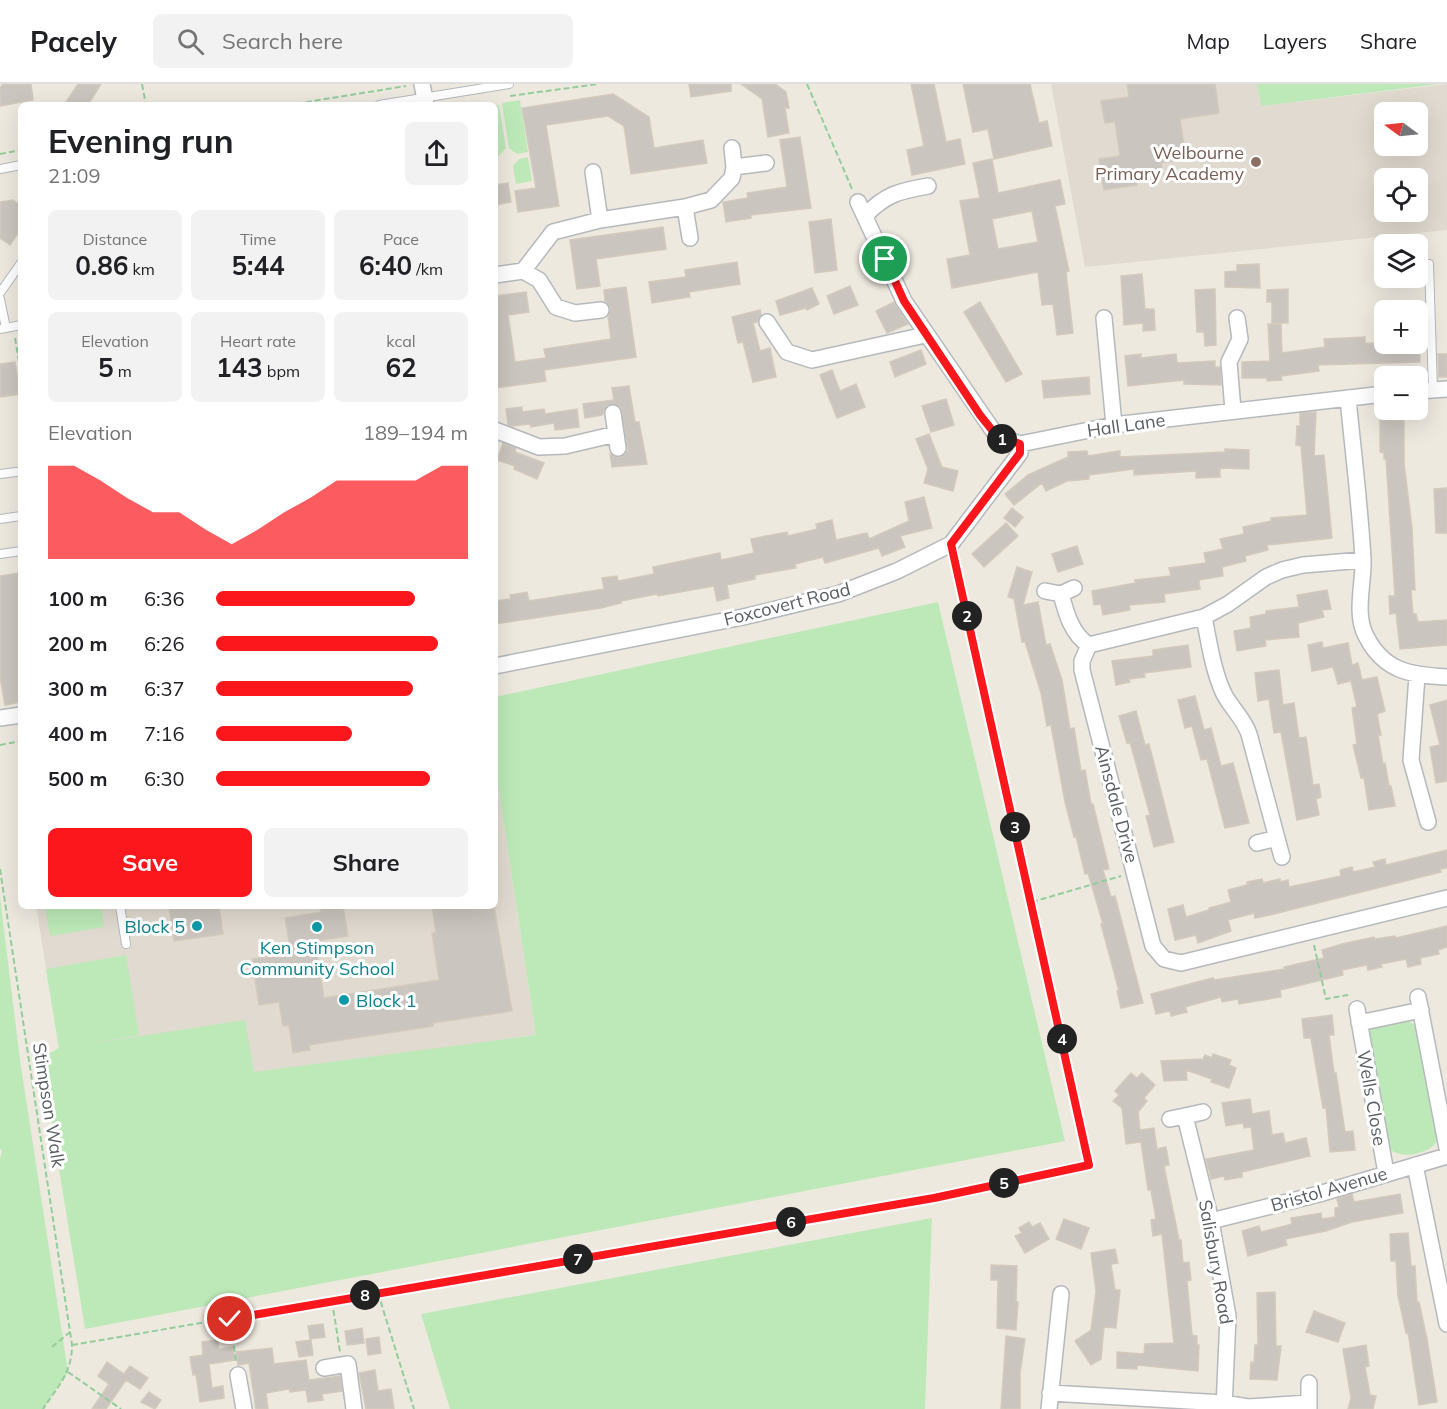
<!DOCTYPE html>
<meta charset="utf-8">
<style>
:root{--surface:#fff;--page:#f2f2f2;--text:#202124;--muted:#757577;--line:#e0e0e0;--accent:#fc171d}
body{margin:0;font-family:Mulish,sans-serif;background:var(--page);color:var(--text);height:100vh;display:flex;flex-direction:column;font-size:22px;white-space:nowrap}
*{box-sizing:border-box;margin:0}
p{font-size:20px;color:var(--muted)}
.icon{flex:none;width:33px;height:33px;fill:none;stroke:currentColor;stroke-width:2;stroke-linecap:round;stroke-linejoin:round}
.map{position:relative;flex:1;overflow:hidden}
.details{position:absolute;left:18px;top:18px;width:480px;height:807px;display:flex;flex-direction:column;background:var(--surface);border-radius:9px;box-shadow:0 6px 24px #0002}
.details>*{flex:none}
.needle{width:39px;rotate:285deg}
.fabs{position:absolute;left:1374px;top:18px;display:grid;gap:12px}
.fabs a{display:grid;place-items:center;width:54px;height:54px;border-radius:9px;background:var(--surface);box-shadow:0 6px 24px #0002;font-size:30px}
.pin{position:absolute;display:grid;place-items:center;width:51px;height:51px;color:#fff;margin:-26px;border:3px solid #fff;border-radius:50%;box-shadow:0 2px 6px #0007}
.km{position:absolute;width:30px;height:30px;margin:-15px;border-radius:50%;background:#222;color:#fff;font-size:16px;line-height:30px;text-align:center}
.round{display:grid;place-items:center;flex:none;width:63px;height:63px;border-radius:9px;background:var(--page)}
.head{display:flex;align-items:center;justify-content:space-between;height:102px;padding:0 30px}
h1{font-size:33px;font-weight:700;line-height:45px}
.stats{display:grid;grid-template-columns:repeat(3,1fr);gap:9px;height:102px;padding:6px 30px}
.stats div{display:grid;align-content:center;border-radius:9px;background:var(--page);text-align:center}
.stats b{font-size:26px;font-weight:700}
.stats small{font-size:16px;font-weight:400}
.stats p{font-size:16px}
.chart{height:168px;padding:12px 30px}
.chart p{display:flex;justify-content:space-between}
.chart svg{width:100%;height:108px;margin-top:6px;fill:var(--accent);opacity:.7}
.action{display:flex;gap:12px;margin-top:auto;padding:12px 30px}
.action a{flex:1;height:69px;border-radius:9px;background:var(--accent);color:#fff;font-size:24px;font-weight:700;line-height:69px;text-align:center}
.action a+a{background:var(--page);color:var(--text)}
ul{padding:0 30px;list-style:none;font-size:20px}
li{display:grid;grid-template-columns:96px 72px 1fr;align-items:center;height:45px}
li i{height:15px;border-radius:8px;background:var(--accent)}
header{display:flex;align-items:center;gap:36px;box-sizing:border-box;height:84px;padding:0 30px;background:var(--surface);border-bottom:2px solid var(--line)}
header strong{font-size:28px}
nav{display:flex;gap:33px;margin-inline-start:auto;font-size:21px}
.search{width:420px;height:54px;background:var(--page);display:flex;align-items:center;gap:15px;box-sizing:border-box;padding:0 21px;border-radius:9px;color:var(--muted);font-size:22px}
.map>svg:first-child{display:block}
</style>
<header>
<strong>Pacely</strong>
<div class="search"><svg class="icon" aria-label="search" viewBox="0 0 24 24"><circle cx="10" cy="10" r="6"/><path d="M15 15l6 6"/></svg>Search here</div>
<nav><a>Map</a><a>Layers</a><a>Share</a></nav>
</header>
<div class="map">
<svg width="1447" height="1325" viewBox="0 0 1447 1325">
<rect width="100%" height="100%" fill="#eee9df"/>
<path fill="#e0dad0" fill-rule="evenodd" d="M1051,0H1257L1261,22L1447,0V146L1085,183ZM1384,28H1418V62H1384ZM1384,94H1418V128H1384Z
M495,681L536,951L254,989L59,964L36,822H495Z"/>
<path fill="#bde9b8" d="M1257,0H1439L1261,22Z
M520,16L528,68L517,70L509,64L502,19Z
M499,21L506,64L499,72H495V22Z
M528,73L532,97L516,100L513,82L519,75Z
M938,518L1065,1057L85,1245L41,974L59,964L46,885L126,871L139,951L89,960L245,936L254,988L536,951L495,681V613Z
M0,813L20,976L68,1288L43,1325H0V1075L2,1066L0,1065Z
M45,822H101L104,843L50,852Z
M1408,937L1418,943L1438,1055C1431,1071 1400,1076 1388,1064L1367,948L1374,943Z
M932,1134L925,1325H450L421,1230Z"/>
<path fill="#cac5be" stroke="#d3cabd" stroke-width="1.5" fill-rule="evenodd" d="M10,0H31L33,16L0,22V5L2,1Z
M78,0H101L88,21H64Z
M689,0H731V7L691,13Z
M741,0H775L786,8L789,24H785L789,49L768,53L762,15Z
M911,0H934L946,58L960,55L965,80L912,91L907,66L924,62Z
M963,0H1030L1039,39L1047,37L1052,62L994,75L988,45L973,48Z
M1127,0H1215L1219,29L1180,35L1186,75L1161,79L1163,90L1136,94L1137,101L1104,106L1099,75L1120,72L1115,38L1105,39L1101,17L1129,13Z
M613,10L649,33L654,64L703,56L707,79L631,90L624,42L608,32L546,41L559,122L518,128L515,107L536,104L522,24Z
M800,53L811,124L751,131V134L726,138L723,118L748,114L747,109L787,103L780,56Z
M992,75L998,109L1060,96L1065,120L1055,122L1069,187L1066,188L1073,249L1057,251L1053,220L1042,221L1038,188L952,204L947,175L970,171L960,117L980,114L973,79ZM1032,127L1038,158L998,165L992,135Z
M508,99L511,118L495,121V101Z
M13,116L21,122V145L10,161L0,154V118Z
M831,135L837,186L815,189L809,138Z
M663,143L666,165L596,175L600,202L577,205L570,156Z
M737,178L740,200L689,208L690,213L652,219L649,198L686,193L685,186Z
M1259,180L1260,204L1225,203V188L1237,187V181Z
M1142,190L1145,225H1154L1155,246L1143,247V239L1124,241L1121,192Z
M850,202L858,221L834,230L827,212Z
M626,203L636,273L544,286L546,297L496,304L495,212L526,208L529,228L508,231L515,278L546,274L544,265L611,255L608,233L611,224L605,217L604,206Z
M812,204L819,220L807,226L806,224L780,231L776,217Z
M1215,205L1216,261L1205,262L1204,248H1197L1195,206Z
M1288,205V239H1272V218H1267V206Z
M894,218L908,240L887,249L876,227Z
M980,218L1022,290L1006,298L964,228Z
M760,226L761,231L757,238L753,239L760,267L770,264L776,293L753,298L743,258L738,259L732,233Z
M1268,240H1281L1282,269L1325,263L1324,255L1365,253V259L1419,260L1420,278L1318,281L1319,287L1281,292L1282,296L1267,297V294H1242V278L1270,277Z
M921,266L926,280L895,293L890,278Z
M1141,270V274L1176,270L1177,279L1215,277V283H1220L1221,301L1184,300V296L1128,302L1125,272Z
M1438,270H1447V293H1439Z
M15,278L20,310L0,313V280Z
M832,286L840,307L856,300L865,323L837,334L820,291Z
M1089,293L1090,310L1044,314L1042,297Z
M629,302L635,338H639L647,380L612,383L610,370L620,374L628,367L621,323L611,320L607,322L602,331L585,334L583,320L614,316L612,304Z
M946,315L954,341L931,348L922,322Z
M522,323V328L544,325L545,330L577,325L579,343L555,346L554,339L531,343L530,340L512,342L508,341L506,325Z
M1380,326H1395V336H1404V379L1412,444L1415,506H1411L1413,530H1416L1418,538L1447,536V561L1400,565L1396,529L1390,530L1389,512H1395L1386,375H1384V369L1380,368Z
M1316,328L1314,372L1324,371L1332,454L1267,461L1268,466L1245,472L1246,477L1222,483L1223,492L1199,496L1200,505L1164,510L1165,518L1129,521L1130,526L1103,531L1101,520L1094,521L1092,507L1135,499V496L1171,492L1169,484L1206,479L1204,469L1223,465L1220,455L1244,450L1243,443L1271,437V434L1307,431L1301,362L1296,361L1297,342H1300V329Z
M929,350L942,383L958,387L953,407L924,399L928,385L916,355Z
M503,359L516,364L515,368L544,379L537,395L514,385L515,382L497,376Z
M1225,365L1249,366V385L1220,384V393L1196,394V387L1134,391V385L1089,391V395L1067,397L1046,407L1042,399L1014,421L1005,410L1028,391L1068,373V368L1087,367L1088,372L1120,367V373L1225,368Z
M1447,404V449H1436L1434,405Z
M924,413L932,444L900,452L905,463L882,472L879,464L825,479L823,473L795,480L796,484L755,491V495L727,501L729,514L717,517L714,502L658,512L657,510L621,517V519L601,524L495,540V517L511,515L510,511L527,508L529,517L604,505L602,494L617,492L618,497L654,490L653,483L720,469L721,476L754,469L751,455L787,448L788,452L817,445L816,440L832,436L836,456L867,449L869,455L909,437L905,418Z
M1012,424L1023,433L1015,443L1004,434Z
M1006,439L1018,452L984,483L972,470Z
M1077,462L1083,480L1058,488L1052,470Z
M1017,483L1032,488L1023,521L1038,518L1046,561L1050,560L1062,596L1070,645L1074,644L1081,687L1085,686L1091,720H1093L1109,785L1103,786L1111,813L1115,812L1143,919L1121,924L1117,907H1119L1101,840H1103L1088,789L1085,790L1076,752L1074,753L1065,718L1051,641L1047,642L1041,609L1025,558H1022L1014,515L1008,513Z
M19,489L21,503V618L5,621L0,592V492Z
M1327,506L1331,525L1322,526L1324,533L1298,539L1299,553L1265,556L1266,562L1237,567L1234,547L1251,544L1250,533L1266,530V527L1299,523L1297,511Z
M1322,558L1323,564L1348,559L1352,581L1358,579L1362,596L1377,593L1385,627L1377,630L1381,651H1378L1383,680L1385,679L1389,702H1391L1395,722L1369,726L1364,694H1361L1353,661L1357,660L1352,624L1357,623L1351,597L1338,600L1333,583L1312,587L1308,561Z
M1188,561L1191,583L1144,589L1145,593L1129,595L1130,598L1116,601L1112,577L1153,572V566Z
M1279,586L1283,621L1294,619L1299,654L1306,653L1313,701L1319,700L1321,713L1316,715L1319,731L1297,736L1281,648L1274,649L1269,615L1258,617L1255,589Z
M1195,612L1204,646L1211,644L1221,682L1233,679L1249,739L1225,744L1207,675L1201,676L1192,642L1185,644L1178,616Z
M1447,616V697L1436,699L1430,663L1440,661L1430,621Z
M1136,627L1145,661L1149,660L1174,758L1154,763L1146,732L1150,731L1130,658L1127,659L1119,632Z
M1447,766V784L1440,785L1441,788L1270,831L1255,834L1254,829L1228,836L1231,847L1198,859L1196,851L1175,856L1168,825L1183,821L1186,833L1209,826V824L1231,818L1228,806L1247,801V798L1262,795L1263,799L1280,795V798L1288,796L1289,803L1341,792L1340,786L1352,783L1353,788L1375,783L1373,778L1385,775L1386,781Z
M169,822H219L223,850L174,857Z
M320,822H343L348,852L315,857L324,914L439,896L432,849H436L432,822H494L512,927L433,939V942L309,961L310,966L293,969L289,941L283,942L279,918L259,921L252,875L291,869L285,834L321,828Z
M1447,842V863L1438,866L1439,870L1420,874L1421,880L1408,883L1406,875L1381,880L1382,883L1368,886L1367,881L1342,886L1343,891L1280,906L1281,913L1239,920L1238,915L1222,918L1221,913L1185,923L1187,928L1171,932L1170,927L1156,930L1151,910L1213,894L1214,896L1285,885L1284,883L1324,874L1322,866L1342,860L1374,853L1375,855L1395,852L1396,854Z
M1332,931L1334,951H1329L1334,989H1336L1345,1048L1353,1047L1355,1066L1330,1068L1326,1023L1323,1024L1311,954H1304L1302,935Z
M1213,970L1231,976L1229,981L1236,984L1229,1004L1211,998L1212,995L1186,986L1187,996L1164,997L1161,977L1203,975L1205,971L1212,974Z
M1131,989L1137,994L1142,989L1155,1001L1144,1014L1147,1017L1138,1028L1140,1046L1154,1044L1157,1065L1166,1063L1169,1081L1164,1082L1179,1156H1181L1183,1179L1189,1178L1191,1196L1187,1197L1192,1251L1197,1252V1261H1199L1198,1287L1137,1281V1285L1117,1284V1268L1144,1270L1145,1260L1174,1259L1162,1150L1153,1152L1151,1136L1156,1135L1151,1106H1148L1141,1058L1126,1060L1122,1024L1113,1017L1119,1011L1115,1007Z
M1250,1015L1252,1030L1269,1027L1272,1051L1283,1049L1285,1059L1306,1054L1310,1072L1242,1088V1093L1225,1096L1224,1092L1211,1095L1206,1075L1254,1066L1251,1043L1244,1044L1243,1039L1226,1042L1222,1019Z
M1352,1110L1354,1118L1400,1110L1403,1129L1352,1138L1326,1147L1285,1155L1287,1161L1248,1172L1242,1147L1259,1142L1261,1148L1292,1140L1291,1134L1321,1129L1322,1135L1335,1133V1124L1339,1123L1337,1115Z
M1064,1135L1089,1144L1081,1165L1056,1155Z
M1029,1138L1032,1143L1040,1139L1049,1155L1025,1169L1015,1152L1022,1149L1019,1144Z
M1408,1149L1411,1182H1415L1417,1218H1419L1427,1255L1437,1318L1419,1321L1408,1248L1406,1249L1398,1212L1396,1177H1391L1390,1150Z
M1115,1165L1118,1179L1111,1180L1115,1206H1120L1116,1244L1104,1243L1101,1275L1091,1281L1075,1257L1091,1246L1096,1207L1091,1169Z
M991,1181L1017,1182L1016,1218H1018L1016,1246L997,1244L998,1196H991Z
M1275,1208L1276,1262H1281L1277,1296L1250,1295L1251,1278L1254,1279L1255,1261H1258L1257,1209Z
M1314,1227L1345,1239L1338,1258L1306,1248Z
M323,1240L325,1253L310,1255L308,1242Z
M362,1244L364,1259L347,1261L345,1247Z
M1006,1252L1025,1255L1020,1289V1325H1001Z
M379,1253L381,1269L368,1271L366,1255Z
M218,1256L219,1265L233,1263L235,1276L209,1280L212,1304L223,1302L224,1314L200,1318L196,1290L193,1291L190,1273L203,1271L202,1258Z
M311,1256L313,1271L299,1273L296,1258Z
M1366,1261L1369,1282L1365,1283L1370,1311L1376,1312L1373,1325H1348L1351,1314L1343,1265Z
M272,1264L274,1280L306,1276L309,1296L340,1292L342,1307L322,1310L323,1316L308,1318L306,1306L290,1308L289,1305L266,1309L268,1325H256L249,1279L238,1281L236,1268Z
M107,1278L124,1290L130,1282L148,1294L140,1305L126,1296L106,1325H92L109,1300L98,1292Z
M375,1286L378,1307L391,1305L394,1325H366L359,1289Z
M149,1308L161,1316L155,1325L141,1318Z"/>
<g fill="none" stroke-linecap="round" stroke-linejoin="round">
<g stroke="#b5b9be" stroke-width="10">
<path id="lane" d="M379,21L509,0
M0,85L21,81
M1429,180L1433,306
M0,209L21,179
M0,215L6,244
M0,245L21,241
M0,390L16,388
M0,435L21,432
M0,470L21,467
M120,822L126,860"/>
</g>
<g stroke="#b5b9be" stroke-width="18">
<path id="street" d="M422,0L426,21
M734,83L766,79
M593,88L600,136
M858,118L904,217L996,351L1020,360L1114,341L1384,310
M685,123L690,154
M865,132C885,110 900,107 928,102
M495,191L523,187
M601,226L575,229L556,223L539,196L523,187L553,148L600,136L685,123L711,116L732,94L734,83L732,64
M1104,234L1114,341
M767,238L787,268L812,276L925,251
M1418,307L1447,305
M1348,314C1353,367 1360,421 1363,475C1364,499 1354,530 1366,552C1384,588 1411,591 1447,593
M1233,326L1229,278L1240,255L1237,234
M613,329L618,364
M495,346L539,363L565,362L616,350
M1363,476L1303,481L1282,486L1266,493L1228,520L1204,533L1089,561L1082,577V586L1153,862L1164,875L1181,879L1447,814
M1045,507L1061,510L1074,504
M1061,510C1066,529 1072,551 1089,561
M1204,533C1209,558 1213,587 1224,610C1232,625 1244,635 1249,650L1282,773
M495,582L743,533L838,510L897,487L951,460L1020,369V360
M1417,592L1411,676L1428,738
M0,634L21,631
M1257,759L1277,754
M1418,913L1447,1064
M1357,925L1386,1089
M1359,939L1421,926
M1185,1032L1203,1028
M1170,1035L1185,1032L1211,1137L1228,1232L1224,1325
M1415,1081L1447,1240
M1211,1137L1319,1110L1447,1072
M324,1284L348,1280L354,1325
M238,1291L244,1325
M1309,1299V1325
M1050,1309L1224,1319L1248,1323L1309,1319
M1049,1325L1061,1210"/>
</g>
<path stroke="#92cd9c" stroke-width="2" stroke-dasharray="6 3" stroke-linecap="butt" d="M142,0L146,21
M807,0L852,105
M510,12L598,0
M288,21L406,2
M0,70L21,66
M15,254L21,290
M0,661L21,657
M0,785L72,1261C72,1289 58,1302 43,1325
M1032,818L1121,792
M1314,861L1326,915L1347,911L1348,915
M378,1209L414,1325
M332,1217L340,1268
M230,1235L236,1277
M72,1261L934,1114L1089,1081L954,476
M52,1263L70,1248
M68,1288L121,1325"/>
<use href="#lane" stroke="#fff" stroke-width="8"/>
<use href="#street" stroke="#fff" stroke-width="15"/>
</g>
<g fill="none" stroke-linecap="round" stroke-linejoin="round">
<g stroke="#fff" stroke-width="12">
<path id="route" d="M230,1235L934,1114L1089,1081L951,460L1020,369V360L996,351L980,331L904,217L885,175"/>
</g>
<use href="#route" stroke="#fc171d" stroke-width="8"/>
</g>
<circle fill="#8d6e63" stroke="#fff" stroke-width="2" cx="1256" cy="78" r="6"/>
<g fill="#0f9aa8" stroke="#fff" stroke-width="2">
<circle cx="197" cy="842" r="6"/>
<circle cx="317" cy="843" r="6"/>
<circle cx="344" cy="916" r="6"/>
</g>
<g text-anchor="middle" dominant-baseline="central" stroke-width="6" stroke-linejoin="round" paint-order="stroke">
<g font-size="18" fill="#785e54" stroke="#fff" text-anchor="end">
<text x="1244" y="68">Welbourne<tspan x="1244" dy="21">Primary Academy</tspan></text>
</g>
<g font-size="18" fill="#585e62" stroke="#fff">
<text transform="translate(1126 341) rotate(-8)">Hall Lane</text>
<text transform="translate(787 520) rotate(-14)">Foxcovert Road</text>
<text transform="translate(1117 720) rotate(75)">Ainsdale Drive</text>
<text transform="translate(1372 1014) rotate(80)">Wells Close</text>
<text transform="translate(49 1021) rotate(81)">Stimpson Walk</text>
<text transform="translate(1329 1105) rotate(-16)">Bristol Avenue</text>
<text transform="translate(1216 1178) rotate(80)">Salisbury Road</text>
</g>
<g font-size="18" fill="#0d838f" stroke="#fff" text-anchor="end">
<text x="185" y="842">Block 5</text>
<text x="317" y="863" text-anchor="middle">Ken Stimpson<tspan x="317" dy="21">Community School</tspan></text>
<text x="356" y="916" text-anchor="start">Block 1</text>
</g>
</g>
</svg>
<div class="fabs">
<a><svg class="needle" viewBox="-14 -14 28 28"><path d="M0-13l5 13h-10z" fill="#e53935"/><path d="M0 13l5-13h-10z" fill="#757577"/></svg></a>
<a><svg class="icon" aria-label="locate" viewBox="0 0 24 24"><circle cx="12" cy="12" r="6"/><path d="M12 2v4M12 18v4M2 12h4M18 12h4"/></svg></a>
<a><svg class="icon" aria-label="layers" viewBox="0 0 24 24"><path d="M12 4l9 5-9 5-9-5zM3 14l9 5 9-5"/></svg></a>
<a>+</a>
<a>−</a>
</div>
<div class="pin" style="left:885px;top:175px;background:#1e9e55"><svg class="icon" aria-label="arrive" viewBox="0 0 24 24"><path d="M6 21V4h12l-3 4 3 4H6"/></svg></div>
<div class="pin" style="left:230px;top:1235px;background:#d93025"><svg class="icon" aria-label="check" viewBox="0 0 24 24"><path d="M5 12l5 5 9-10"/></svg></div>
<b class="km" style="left:1002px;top:355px">1</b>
<b class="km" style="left:967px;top:532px">2</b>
<b class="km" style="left:1015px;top:743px">3</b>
<b class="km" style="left:1062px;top:955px">4</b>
<b class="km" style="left:1004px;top:1099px">5</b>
<b class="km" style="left:791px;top:1138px">6</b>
<b class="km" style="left:578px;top:1175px">7</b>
<b class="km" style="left:365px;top:1211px">8</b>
<section class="details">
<div class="head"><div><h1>Evening run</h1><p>21:09</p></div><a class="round"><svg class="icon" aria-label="share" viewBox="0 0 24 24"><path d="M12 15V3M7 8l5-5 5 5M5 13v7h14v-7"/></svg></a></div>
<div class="stats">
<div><p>Distance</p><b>0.86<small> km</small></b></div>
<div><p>Time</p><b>5:44</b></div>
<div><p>Pace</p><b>6:40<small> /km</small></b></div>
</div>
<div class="stats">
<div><p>Elevation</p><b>5<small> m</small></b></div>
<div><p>Heart rate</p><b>143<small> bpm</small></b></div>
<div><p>kcal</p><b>62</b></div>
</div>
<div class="chart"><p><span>Elevation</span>189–194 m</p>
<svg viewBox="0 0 160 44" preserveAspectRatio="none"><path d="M0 44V6L10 6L20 12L30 19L40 25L50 25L60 32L70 38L80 32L90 25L100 19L110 12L120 12L130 12L140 12L150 6L160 6V44z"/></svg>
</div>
<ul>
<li><b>100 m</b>6:36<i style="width:79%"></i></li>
<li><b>200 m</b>6:26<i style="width:88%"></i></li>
<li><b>300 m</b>6:37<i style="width:78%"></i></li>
<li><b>400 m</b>7:16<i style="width:54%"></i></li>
<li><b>500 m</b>6:30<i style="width:85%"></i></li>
</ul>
<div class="action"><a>Save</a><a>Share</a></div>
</section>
</div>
